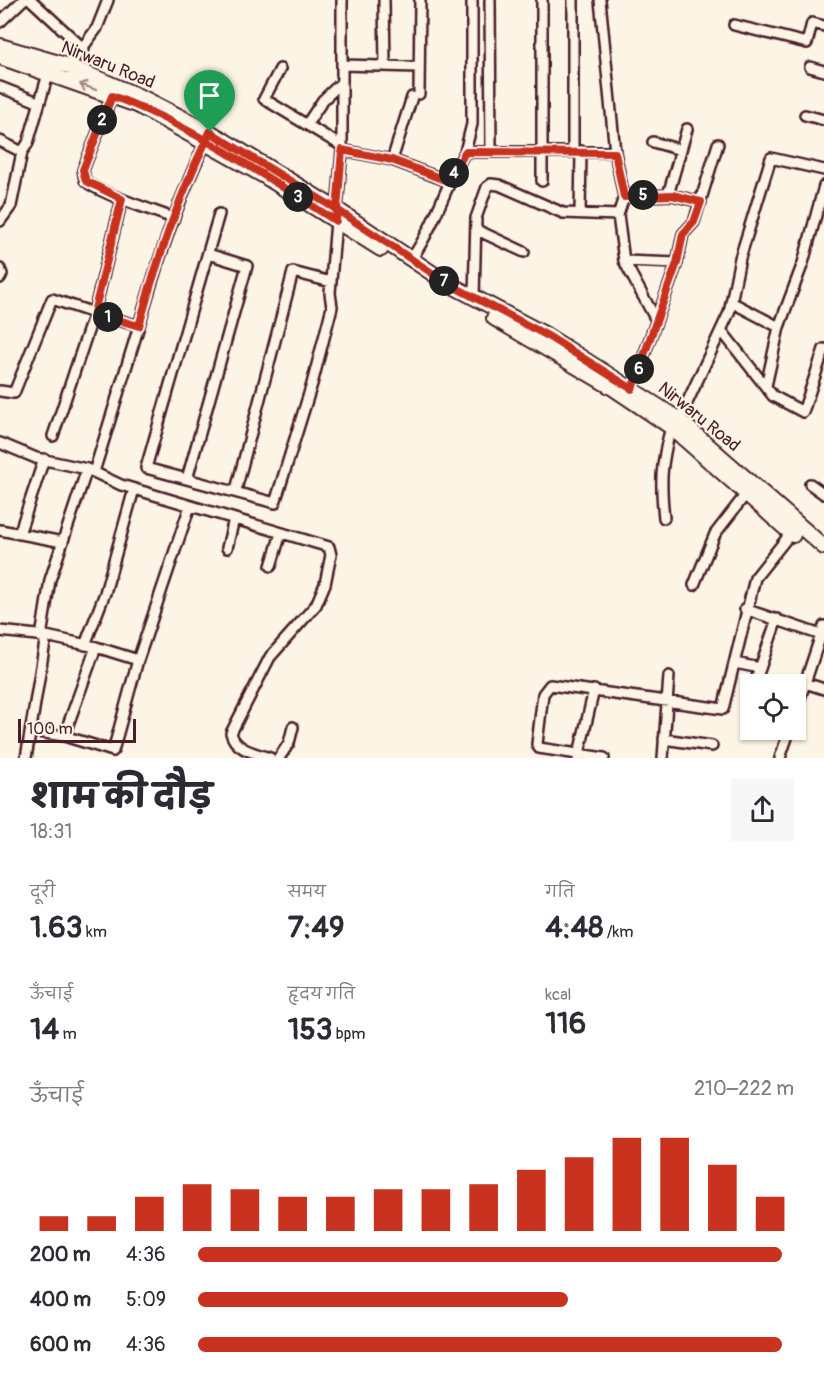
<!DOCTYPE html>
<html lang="hi">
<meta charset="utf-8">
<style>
:root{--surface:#fff;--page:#f7f7f7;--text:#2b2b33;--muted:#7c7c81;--accent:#c8321e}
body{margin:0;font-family:Pangolin,"Playpen Sans Deva",sans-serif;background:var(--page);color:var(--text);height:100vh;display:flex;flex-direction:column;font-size:22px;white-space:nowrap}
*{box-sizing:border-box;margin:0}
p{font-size:20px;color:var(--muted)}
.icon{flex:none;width:33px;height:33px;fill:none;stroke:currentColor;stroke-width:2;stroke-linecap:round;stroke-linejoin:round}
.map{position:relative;height:758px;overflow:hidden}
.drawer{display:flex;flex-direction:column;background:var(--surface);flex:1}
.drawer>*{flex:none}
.controls{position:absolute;left:740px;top:674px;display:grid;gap:12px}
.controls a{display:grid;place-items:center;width:66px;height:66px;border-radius:0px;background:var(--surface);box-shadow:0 2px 4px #0004;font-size:30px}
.scale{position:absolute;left:18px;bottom:15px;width:118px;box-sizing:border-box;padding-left:6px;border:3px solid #4a1f2b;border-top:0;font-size:16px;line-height:21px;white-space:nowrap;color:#4a1f2b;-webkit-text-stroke:4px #fcf5e5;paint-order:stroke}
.pin{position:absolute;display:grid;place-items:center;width:51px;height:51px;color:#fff;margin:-62px -26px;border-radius:50% 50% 50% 0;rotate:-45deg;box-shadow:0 0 6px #0007}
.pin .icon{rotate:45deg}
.km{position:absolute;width:30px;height:30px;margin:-15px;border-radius:50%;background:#222;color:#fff;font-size:16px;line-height:30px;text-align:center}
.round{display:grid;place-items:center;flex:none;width:63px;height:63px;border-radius:0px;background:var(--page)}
.head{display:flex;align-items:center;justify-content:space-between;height:102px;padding:0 30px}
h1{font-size:33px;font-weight:800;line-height:45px}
.figures{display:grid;grid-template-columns:repeat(3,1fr);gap:9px;height:102px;padding:6px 30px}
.figures div{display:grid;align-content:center}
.figures b{font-size:30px;font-weight:800}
.figures small{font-size:16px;font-weight:400}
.figures p{font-size:16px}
.chart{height:168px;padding:12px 30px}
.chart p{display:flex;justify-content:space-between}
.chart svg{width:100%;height:108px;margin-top:6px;stroke:var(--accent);stroke-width:6}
ul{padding:0 30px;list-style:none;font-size:20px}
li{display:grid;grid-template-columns:96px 72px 1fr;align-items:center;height:45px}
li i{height:15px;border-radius:8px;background:var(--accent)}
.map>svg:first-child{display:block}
</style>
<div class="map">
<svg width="824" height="758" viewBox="0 0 824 758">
<rect width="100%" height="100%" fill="#fcf5e5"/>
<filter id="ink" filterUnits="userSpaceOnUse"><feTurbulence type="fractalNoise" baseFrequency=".0167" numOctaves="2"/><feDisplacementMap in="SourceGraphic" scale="12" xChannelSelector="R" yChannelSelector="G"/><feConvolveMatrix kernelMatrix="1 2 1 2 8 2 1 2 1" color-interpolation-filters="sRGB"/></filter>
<g filter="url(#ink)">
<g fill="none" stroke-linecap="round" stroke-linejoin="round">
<g stroke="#4a1f2b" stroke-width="14">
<path id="street" d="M31,0L84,49
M384,0L385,66
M490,0L491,152
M542,0V181
M573,0V152
M0,22L23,0
M734,25L807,43L812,23L824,26
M342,65L419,67
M69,66L97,28L108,0
M810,67L824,71
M280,69L264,99L342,146
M0,87L38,102
M419,94L420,0
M112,96L83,170C84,173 84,177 85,180C92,191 158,212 173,218
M805,115L824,120
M307,124L323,100L342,82
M0,141L22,152L28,143L48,74
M653,142L681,150
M342,150L392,160L450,182
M465,152L472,124V0
M615,152L624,197L618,215L624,261L677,263
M392,160L412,97
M668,195L687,129
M624,197L672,195L701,202
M580,213L581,151
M219,214L146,468L275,503L312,384L332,307L330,293L342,150V0
M0,221L11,206L22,152
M477,230L524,252
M412,258C435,225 445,187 465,152H615L600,0
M624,261L656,320
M0,269L2,274L0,278
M474,297L476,218L487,187L491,184L499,185L563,213L618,215
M731,302L779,327L803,263L824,186
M139,326C157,261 178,200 207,139
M721,330L773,396L803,412L824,349
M766,386L779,327
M632,389L677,263L683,234L694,222L718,144
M0,391L14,393L52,299L94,313L122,199
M679,420L729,313L740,258L771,158L824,170
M53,436L94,313L139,326L94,472
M0,443L36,458L87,469L121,485L329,547L331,555L325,584L316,605L270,657L231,733C235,750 255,753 270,758
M187,479L247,266L208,254
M810,484L824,494
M236,490L293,272L331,282
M664,518C660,481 661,464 671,427
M0,530L63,542
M19,534L44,459
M227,548L234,519
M271,566L281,533
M694,585L715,534L746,494
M745,609L824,636
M0,631L46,636L96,647L64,736L113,751L138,660L190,506
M41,637L50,580L87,469
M85,645L105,593L134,489
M96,647L138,660
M735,663L760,668
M755,683L777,619
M805,683L824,689
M795,713L824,626
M31,731L64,736
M664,739L712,746
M26,758L46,636
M279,758L289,743L293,727
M578,758L594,690
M604,758L539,748L537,744L543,694L550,685L723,709L755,578L791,533
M663,758L669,676
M780,758L790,729"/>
</g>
<g stroke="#4a1f2b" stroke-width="18">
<path id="secondary" d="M0,46L69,66L145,99L210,132L336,209L447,283L546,335L678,419L824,547
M0,57L137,105L266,177L381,249
M494,318L613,388L671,427L793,535"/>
</g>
<use href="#street" stroke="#fcf5e5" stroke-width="9"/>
<use href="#secondary" stroke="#fcf5e5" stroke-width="14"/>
</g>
<defs><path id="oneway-shaft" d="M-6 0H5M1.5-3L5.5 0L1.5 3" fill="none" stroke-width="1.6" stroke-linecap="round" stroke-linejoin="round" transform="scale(1.5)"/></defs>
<use stroke="#a38a88" href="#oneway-shaft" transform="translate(88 87) rotate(-160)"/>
</g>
<g fill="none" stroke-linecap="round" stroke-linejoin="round" filter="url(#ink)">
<g stroke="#fff" stroke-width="12">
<path id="route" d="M210,132C180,195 157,258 139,326L94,313L122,199L86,181L83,170L112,96C191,125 264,176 336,221L342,150L392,160L450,182L465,152L615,153L624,197L672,195L701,202L694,222L683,234L677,263L632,389L546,335L447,283L336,209L210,132"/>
</g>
<use href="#route" stroke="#c8321e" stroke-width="8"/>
</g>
<g text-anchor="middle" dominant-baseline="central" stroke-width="4.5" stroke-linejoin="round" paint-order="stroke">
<g font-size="18" fill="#4a1f2b" stroke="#fcf5e5">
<text transform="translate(108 65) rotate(22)">Nirwaru Road</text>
<text transform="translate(699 417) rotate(39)">Nirwaru Road</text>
</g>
</g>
</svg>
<div class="controls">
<a><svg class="icon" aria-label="locate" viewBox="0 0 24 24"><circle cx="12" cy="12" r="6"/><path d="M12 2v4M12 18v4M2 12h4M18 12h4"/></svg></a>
</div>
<div class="scale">100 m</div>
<div class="pin" style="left:210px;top:132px;background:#1e9e55"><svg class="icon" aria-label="arrive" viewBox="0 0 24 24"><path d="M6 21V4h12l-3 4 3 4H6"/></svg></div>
<b class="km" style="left:108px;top:317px">1</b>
<b class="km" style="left:102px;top:120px">2</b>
<b class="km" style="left:298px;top:197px">3</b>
<b class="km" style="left:454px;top:173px">4</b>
<b class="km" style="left:643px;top:195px">5</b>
<b class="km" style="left:639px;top:369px">6</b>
<b class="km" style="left:444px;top:281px">7</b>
</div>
<section class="drawer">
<div class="head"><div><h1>शाम की दौड़</h1><p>18:31</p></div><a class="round"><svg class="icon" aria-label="share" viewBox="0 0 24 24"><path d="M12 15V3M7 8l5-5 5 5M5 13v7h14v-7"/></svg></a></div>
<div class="figures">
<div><p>दूरी</p><b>1.63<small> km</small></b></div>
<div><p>समय</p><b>7:49</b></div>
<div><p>गति</p><b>4:48<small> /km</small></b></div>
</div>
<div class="figures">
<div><p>ऊँचाई</p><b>14<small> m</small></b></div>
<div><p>हृदय गति</p><b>153<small> bpm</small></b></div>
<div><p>kcal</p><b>116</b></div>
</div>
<div class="chart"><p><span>ऊँचाई</span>210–222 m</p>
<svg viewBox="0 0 160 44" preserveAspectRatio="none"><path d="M5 44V38M15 44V38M25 44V30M35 44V25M45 44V27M55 44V30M65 44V30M75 44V27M85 44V27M95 44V25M105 44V19M115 44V14M125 44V6M135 44V6M145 44V17M155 44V30"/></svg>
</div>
<ul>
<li><b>200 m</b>4:36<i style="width:98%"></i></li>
<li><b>400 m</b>5:09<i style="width:62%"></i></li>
<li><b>600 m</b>4:36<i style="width:98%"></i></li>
</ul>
</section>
